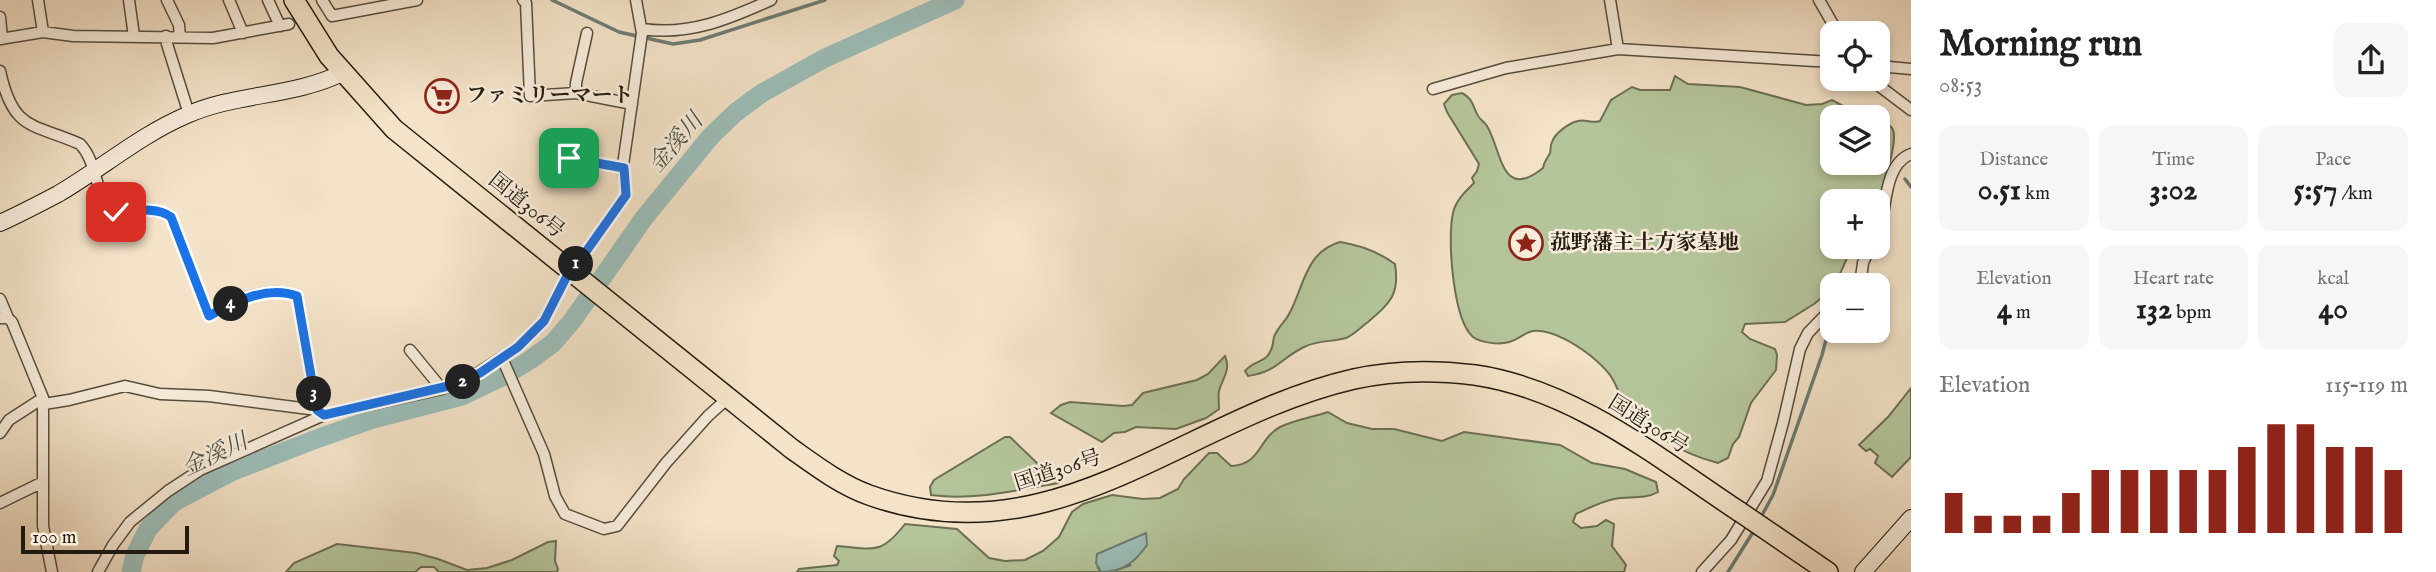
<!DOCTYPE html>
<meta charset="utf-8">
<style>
:root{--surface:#fff;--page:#f6f6f6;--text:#202124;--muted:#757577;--accent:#8f2418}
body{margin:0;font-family:"IM FELL English","Noto Serif JP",serif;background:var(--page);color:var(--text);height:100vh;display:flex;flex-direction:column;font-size:26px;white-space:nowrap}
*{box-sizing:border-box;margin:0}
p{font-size:23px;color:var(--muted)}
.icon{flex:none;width:38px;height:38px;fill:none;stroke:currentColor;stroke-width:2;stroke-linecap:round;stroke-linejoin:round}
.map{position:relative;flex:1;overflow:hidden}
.sheet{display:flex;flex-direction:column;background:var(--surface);width:525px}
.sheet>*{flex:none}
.fabs{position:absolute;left:1820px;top:21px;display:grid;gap:14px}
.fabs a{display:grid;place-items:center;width:70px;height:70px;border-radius:14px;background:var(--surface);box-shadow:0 4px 10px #0003;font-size:35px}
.scale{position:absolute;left:21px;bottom:18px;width:168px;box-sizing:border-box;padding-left:7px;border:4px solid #231b0f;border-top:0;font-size:19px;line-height:24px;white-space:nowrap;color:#231b0f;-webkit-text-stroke:5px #f8eddc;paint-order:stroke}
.pin{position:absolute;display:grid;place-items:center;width:60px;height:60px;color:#fff;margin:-30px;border-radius:14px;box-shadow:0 4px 10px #0006}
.km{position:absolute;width:35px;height:35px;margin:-18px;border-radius:50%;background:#222;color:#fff;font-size:19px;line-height:35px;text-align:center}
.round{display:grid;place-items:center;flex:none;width:74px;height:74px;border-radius:14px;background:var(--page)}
.summary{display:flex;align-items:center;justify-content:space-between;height:119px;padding:0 28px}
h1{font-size:38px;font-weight:700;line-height:52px}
.stats{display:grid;grid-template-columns:repeat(3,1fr);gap:10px;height:119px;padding:7px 28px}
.stats div{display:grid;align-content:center;border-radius:14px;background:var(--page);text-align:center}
.stats b{font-size:30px;font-weight:700}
.stats small{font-size:19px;font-weight:400}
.stats p{font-size:19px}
.chart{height:196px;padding:14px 28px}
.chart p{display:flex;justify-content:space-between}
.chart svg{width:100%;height:126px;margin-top:7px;stroke:var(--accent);stroke-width:6}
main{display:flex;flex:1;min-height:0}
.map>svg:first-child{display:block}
</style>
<main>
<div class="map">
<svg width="1911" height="572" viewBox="0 0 1911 572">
<rect width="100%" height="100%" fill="#f4e3c9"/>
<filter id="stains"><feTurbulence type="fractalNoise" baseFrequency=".00286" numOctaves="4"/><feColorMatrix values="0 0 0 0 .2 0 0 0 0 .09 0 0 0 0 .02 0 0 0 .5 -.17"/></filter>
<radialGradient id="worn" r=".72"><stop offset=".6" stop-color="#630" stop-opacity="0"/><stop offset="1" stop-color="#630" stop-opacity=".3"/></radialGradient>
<path fill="#b5c59b" stroke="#6c7055" stroke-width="2" d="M1675,76L1688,84L1740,87L1806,105L1822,104L1832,100L1853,111L1860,110L1874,117H1832V163H1878V119C1882,121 1889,124 1892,128C1900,138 1882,188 1878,202L1832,201V247H1852L1835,285H1832V289L1814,304L1785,322L1745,324L1742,332L1750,339L1775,349L1777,355L1776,370L1751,403L1739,437L1733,444L1728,458L1718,463C1679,453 1646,432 1623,399C1618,393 1617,386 1613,380C1609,371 1598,362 1591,356C1577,345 1552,329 1533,331C1525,332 1518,340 1509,342C1500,345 1481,343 1473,337C1453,320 1447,239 1453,213C1456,200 1465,192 1474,183L1472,178L1477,171L1479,164L1447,112L1444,104L1452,95L1462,93C1473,99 1472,104 1477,114C1479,119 1485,122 1487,126C1502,151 1501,202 1543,168C1544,161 1547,159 1550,153C1551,150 1550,145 1552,142C1555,133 1569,123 1578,121C1586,119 1592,124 1600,121L1611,100L1632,87L1640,90H1670Z
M1340,242C1359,245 1380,253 1395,264C1400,295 1390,303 1368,322C1361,327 1354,335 1346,338C1332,342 1318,340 1304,347C1281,358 1277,372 1248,376L1245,371C1254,360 1265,363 1270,352C1273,347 1273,342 1274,337C1277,328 1285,322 1289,314C1304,287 1305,252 1340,242Z
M1225,356C1231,370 1223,377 1219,391C1218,396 1219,403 1219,409L1206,418L1176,429L1136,427L1125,432L1114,433L1102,442L1051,413L1061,405L1070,402L1123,406L1132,405L1143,393L1197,380L1208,374Z
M1911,388V457L1892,477L1875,463L1878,456L1870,449L1866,451L1859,445L1888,417Z
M1328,412L1347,423L1372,429H1394L1442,441L1464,432L1560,445L1592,463L1625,469L1656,482L1658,492C1644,500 1629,496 1614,499C1600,502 1589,508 1576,514L1573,522L1581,528L1597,526L1606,520L1614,524L1612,546L1626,565L1624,572H1111L1131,565L1098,568L1101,572H797L799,569L837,565L839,561L834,556L837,546C874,549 881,555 905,524L957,529L989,558L1005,561L1025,560L1043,551L1059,537L1072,512L1083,504L1112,495L1143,499L1160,498L1178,489L1184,479L1209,453H1217L1231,466C1261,465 1258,439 1280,427C1294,420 1313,417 1328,412Z
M1005,437H1010L1038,464L1053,472L1059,483C1017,490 974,501 931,495L930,487L934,480Z
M556,541L555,561L558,569L557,572H439L434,567H421L415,572H286L294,563L337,544L416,553L438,559L467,570L487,568L512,560L548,542Z"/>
<path fill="#9cbeb9" stroke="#6c7d75" stroke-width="2" d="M1146,533L1147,545C1135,562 1123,572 1101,572L1096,563L1097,554Z"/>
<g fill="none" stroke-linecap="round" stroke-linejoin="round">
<path stroke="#6c7d75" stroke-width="3.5" d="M552,0L619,32L673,44L700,40L825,0
M1905,179L1911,187
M1760,519L1773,495L1822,355L1832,317
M1728,572L1755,529"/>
<path stroke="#9cbeb9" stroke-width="19" d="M131,572L135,555L148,529L174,502L231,472L319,438L373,419L462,396L504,376L530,360L553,343L572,321L644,218L711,136L735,113L762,93L825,58L955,0"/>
<g stroke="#574d3e" stroke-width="13">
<path id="street" d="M38,0L43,32
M129,0L134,36
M167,0L179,25L180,37
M229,0L243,33
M268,0L280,26
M322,0L332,16L417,0
M523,0L526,3L530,96L576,93L632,104
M1610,0L1618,49
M1819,0L1838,33
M0,17L2,39
M642,29C689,36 729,19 771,0
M166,36L167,44L189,114
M0,39L43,32L73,36L213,38L289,24
M1878,66L1911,69
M0,71C13,131 32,123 80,144C98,163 94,193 112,212C130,213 155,205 171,217L209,316C234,301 267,285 297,296L317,410
M1870,79L1911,110
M1433,89L1506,68L1618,49L1832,62
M576,93V83L587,33
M569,158L623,168
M1878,229L1882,221C1886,199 1887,163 1911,154
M1860,285L1863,263L1870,247
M0,299L8,318
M0,318H8L12,322L43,398V482L0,503
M410,350L442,389
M502,358L544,454L555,496L565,514L604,529L617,526L666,463L708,416L728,398
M44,404L69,400L125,386L160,394L209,396L317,410L322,414
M0,433L9,420L43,398
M43,482V526L52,572
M98,572L113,545L130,522L168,491L200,470L324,415L442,389L467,380L518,347L544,321L570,270L585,253L626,195L623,165L642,33L636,0
M1702,572L1731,540L1767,481L1783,423L1800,349L1808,333L1832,308"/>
</g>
<g stroke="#231b0f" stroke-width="18">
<path id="secondary" d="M0,223C20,214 39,204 58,194C101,169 140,135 187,115C236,93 293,97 342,73
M1863,572L1911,518"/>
</g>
<g stroke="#231b0f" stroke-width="22">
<path id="highway" d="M294,0L329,56L394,129L792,449C816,466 841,485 869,495C1056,562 1183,418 1354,379C1394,370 1435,370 1475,375C1576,390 1658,458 1740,512
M1762,527L1828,572"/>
</g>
<use href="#street" stroke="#f8eddc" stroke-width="10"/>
<use href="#secondary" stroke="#f8eddc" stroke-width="16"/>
<use href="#highway" stroke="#f4e3c9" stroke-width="19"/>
<g stroke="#231b0f" stroke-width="22" stroke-linecap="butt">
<path id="highway-bridge" d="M1740,512L1762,527"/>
</g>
<use href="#highway-bridge" stroke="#f4e3c9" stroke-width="19"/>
</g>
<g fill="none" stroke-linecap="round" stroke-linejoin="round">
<g stroke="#fff" stroke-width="14">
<path id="route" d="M116,212C133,211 157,206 171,217L209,316C234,302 267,285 297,296L317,410L324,415L457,384L480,373L518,347L544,321L570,270L585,253L626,195L624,168L569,158"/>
</g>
<use href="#route" stroke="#1a73e8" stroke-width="9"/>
</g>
<defs>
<g id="supermarket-ring" transform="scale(1.75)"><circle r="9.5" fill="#f8eddc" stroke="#8f2418" stroke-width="1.5"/><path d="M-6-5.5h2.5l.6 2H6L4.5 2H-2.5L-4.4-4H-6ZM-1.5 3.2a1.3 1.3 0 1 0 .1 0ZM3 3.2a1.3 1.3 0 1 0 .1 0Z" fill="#8f2418"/></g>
<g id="sight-ring" transform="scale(1.75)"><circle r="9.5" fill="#f8eddc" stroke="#8f2418" stroke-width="1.5"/><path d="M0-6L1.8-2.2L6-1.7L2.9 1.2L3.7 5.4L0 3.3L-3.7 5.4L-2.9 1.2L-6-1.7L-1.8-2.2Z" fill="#8f2418"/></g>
</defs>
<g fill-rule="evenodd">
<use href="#supermarket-ring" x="442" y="96"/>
<use href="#sight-ring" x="1526" y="243"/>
</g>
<g text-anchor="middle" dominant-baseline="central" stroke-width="5" stroke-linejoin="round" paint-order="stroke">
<g font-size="21" font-weight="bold" fill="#231b0f" stroke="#f8eddc" text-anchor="start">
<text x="466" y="96">ファミリーマート</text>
<text x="1550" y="243">菰野藩主土方家墓地</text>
</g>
<g font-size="21" fill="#231b0f" stroke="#f8eddc">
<text transform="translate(526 206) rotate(39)">国道306号</text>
<text transform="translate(1648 425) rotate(32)">国道306号</text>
<text transform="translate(1058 471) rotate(-18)">国道306号</text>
</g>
<g font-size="23" font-style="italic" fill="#4d544a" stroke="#f8eddc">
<text transform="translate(676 143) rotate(-49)">金溪川</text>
<text transform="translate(215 455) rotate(-25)">金溪川</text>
</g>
</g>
<rect width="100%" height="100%" filter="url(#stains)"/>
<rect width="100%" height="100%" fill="url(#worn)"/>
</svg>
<div class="fabs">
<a><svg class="icon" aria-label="locate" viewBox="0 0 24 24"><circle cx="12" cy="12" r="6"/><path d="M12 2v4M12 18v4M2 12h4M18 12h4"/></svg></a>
<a><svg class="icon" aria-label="layers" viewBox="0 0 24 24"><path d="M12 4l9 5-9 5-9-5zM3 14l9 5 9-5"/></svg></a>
<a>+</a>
<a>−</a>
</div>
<div class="scale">100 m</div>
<div class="pin" style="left:569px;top:158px;background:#1e9e55"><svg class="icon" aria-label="arrive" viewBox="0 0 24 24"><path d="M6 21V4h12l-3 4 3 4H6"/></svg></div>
<div class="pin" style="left:116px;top:212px;background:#d93025"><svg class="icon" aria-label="check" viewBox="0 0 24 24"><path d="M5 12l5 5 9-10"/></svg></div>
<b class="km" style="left:576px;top:264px">1</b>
<b class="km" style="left:463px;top:382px">2</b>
<b class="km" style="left:314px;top:394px">3</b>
<b class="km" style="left:231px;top:304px">4</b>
</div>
<section class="sheet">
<div class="summary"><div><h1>Morning run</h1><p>08:53</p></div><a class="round"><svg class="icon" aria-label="share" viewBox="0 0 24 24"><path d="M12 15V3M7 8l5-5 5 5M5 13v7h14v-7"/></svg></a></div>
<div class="stats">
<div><p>Distance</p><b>0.51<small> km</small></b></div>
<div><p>Time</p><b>3:02</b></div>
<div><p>Pace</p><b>5:57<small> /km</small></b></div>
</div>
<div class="stats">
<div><p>Elevation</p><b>4<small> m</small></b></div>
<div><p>Heart rate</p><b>132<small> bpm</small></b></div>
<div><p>kcal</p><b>40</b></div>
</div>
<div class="chart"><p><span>Elevation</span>115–119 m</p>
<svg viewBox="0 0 160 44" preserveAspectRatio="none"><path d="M5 44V30M15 44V38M25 44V38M35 44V38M45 44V30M55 44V22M65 44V22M75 44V22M85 44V22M95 44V22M105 44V14M115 44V6M125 44V6M135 44V14M145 44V14M155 44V22"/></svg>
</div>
</section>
</main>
